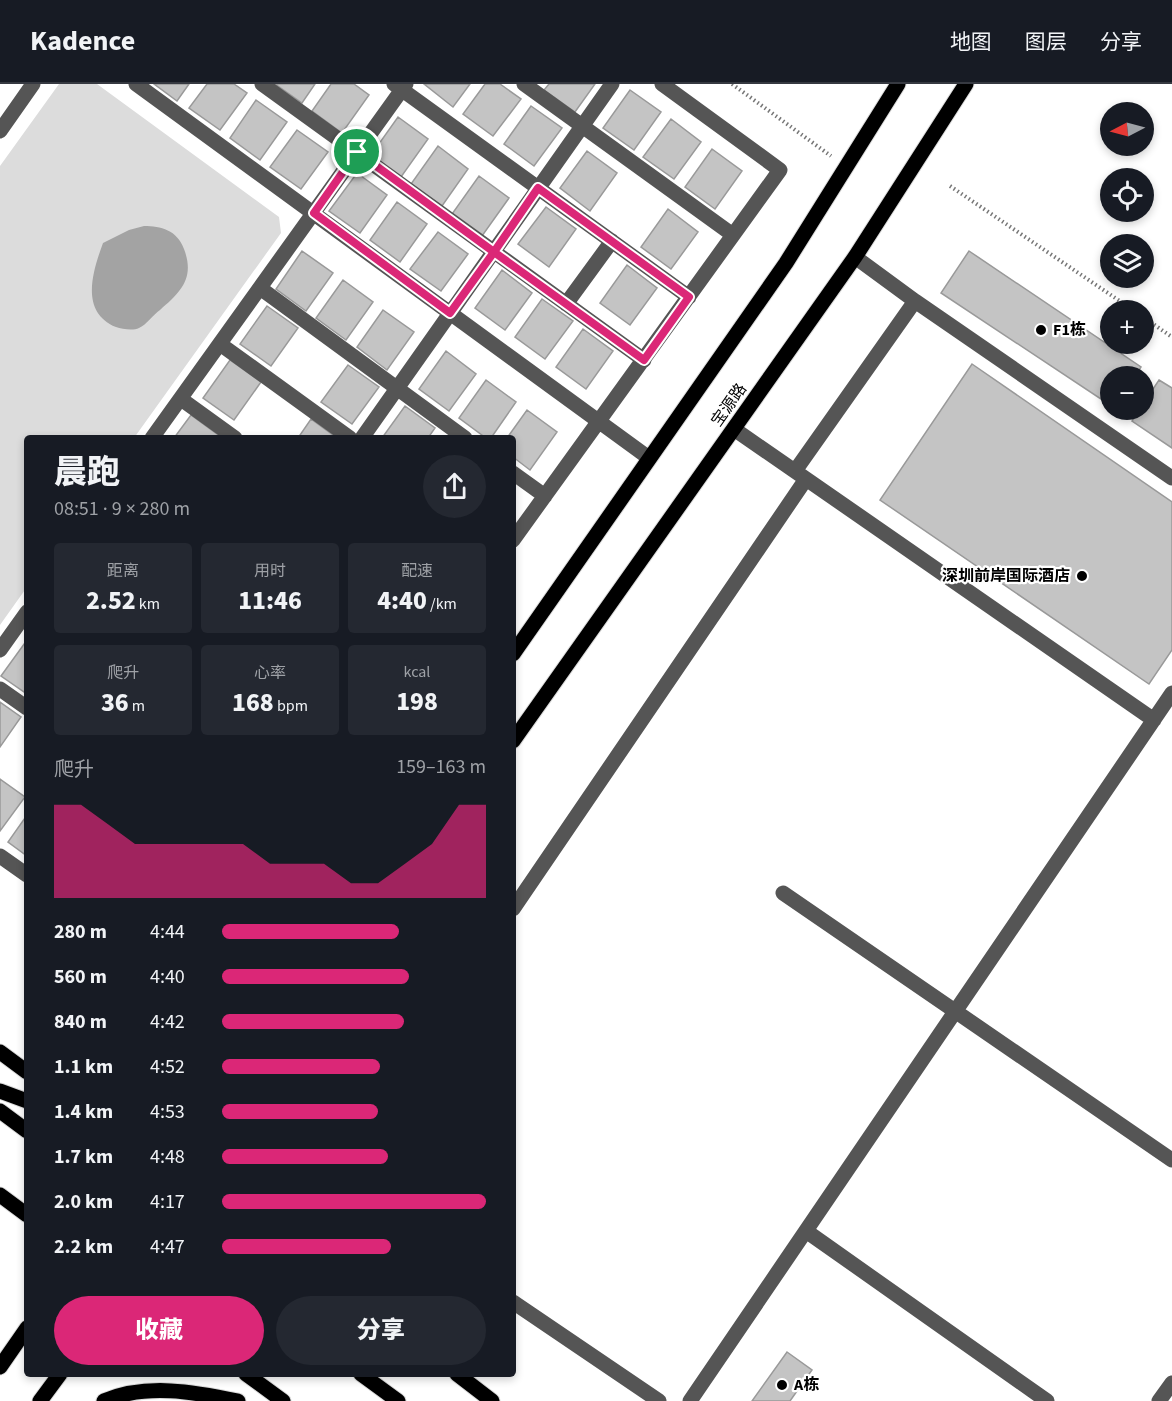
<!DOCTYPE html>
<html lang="zh">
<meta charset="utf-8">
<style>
:root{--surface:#171b24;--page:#242831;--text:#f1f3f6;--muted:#9ea1a6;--line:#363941;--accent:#db2777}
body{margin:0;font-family:"Source Sans 3","Noto Sans SC",sans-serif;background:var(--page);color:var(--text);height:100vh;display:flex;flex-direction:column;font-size:22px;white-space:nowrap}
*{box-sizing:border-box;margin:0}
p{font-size:20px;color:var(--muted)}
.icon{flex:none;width:33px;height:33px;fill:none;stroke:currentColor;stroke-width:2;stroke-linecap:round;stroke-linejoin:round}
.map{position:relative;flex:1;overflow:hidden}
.side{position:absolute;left:24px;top:351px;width:492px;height:942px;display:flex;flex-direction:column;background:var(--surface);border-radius:6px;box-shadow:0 3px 9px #0003}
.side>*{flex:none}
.needle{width:39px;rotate:264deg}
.tools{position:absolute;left:1100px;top:18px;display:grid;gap:12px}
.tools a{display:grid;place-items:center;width:54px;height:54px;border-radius:50%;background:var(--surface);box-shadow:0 3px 9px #0003;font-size:30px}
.pin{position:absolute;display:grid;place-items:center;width:51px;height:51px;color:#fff;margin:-26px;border:3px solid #fff;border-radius:50%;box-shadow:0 2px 6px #0007}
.round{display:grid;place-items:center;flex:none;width:63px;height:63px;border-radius:32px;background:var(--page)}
.headline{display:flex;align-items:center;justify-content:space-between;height:102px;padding:0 30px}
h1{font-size:33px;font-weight:800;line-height:45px}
.stats{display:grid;grid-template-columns:repeat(3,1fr);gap:9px;height:102px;padding:6px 30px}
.stats div{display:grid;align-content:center;border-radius:6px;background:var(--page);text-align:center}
.stats b{font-size:26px;font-weight:800}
.stats small{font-size:16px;font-weight:400}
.stats p{font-size:16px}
.chart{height:168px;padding:12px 30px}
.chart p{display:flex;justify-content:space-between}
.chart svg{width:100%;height:108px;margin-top:6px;fill:var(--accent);opacity:.7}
.button{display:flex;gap:12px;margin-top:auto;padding:12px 30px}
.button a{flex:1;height:69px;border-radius:36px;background:var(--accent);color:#fff;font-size:24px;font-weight:800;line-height:69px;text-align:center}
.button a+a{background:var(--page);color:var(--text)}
ul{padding:0 30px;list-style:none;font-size:20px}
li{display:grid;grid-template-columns:96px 72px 1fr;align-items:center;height:45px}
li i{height:15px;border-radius:8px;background:var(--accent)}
header{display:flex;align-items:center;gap:36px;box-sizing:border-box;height:84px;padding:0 30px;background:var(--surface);border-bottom:2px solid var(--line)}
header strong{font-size:28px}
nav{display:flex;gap:33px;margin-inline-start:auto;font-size:21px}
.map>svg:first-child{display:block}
</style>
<header>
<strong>Kadence</strong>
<nav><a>地图</a><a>图层</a><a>分享</a></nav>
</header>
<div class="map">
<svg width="1172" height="1317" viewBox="0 0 1172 1317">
<rect width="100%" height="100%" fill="#fff"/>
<path fill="#dcdcdc" d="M59,0H97L279,133L281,149L134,354H27V503L0,541V82Z"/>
<path fill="#a3a3a3" d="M144,142C161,142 177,146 184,165C195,194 181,208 160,226C153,231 146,241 139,244C133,247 122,245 116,243C80,228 92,189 103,159L129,146Z"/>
<path fill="#c4c4c4" stroke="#999" stroke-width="1.5" d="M154,0H189L177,17Z
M207,0H234L247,9L220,46L189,24Z
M275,0H315L302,19Z
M331,0H354L369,11L342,49L312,27Z
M424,0H470L453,23Z
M485,0H500L521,15L493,52L463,30Z
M549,0H595L575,28L544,6Z
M630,6L661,28L634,66L603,44Z
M256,16L287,38L260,76L230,54Z
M531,22L562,44L534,82L504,60Z
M398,33L428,55L401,93L371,71Z
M671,35L701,58L674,95L643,73Z
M297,46L328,68L301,105L270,83Z
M438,62L468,85L442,122L411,100Z
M712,65L742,87L715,125L685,103Z
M587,67L617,89L590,127L560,104Z
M357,89L387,111L360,149L329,127Z
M479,92L509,114L482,152L452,130Z
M397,118L427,140L400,178L370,156Z
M546,123L576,145L549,183L518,160Z
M668,125L698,148L671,185L641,163Z
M438,148L468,170L441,207L410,185Z
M302,167L333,189L306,227L276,205Z
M969,167L1141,283L1135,292H1110V321L941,209Z
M627,181L657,204L630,241L600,219Z
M502,186L532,209L505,246L475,224Z
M343,196L373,218L346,256L316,234Z
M542,215L573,237L545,275L515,253Z
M267,222L298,244L271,282L240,260Z
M383,226L414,248L387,286L357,263Z
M583,245L613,267L586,305L556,283Z
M446,267L476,290L449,327L419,305Z
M230,276L261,298L234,336L203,314Z
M972,280L1172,418V566L1149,600L880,416Z
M348,281L379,303L352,340L321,318Z
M486,296L516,318L491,354H486L459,334Z
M1159,296L1172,304V364L1132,337L1140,326H1143V320Z
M405,322L435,344L428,354H382Z
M527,326L557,348L530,386L513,373V354H507Z
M191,331L221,353L220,354H174Z
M311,335L337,354H298Z
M27,556V610L1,592Z
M0,618L21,633L0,663Z
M0,695L25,713L0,747Z
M27,731V772L8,758Z
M787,1268L812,1286L790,1317H752Z"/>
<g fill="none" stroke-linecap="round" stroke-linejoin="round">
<g stroke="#dbdbdb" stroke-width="17">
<path id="major" d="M513,570L786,179L898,0
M513,657L855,173L966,0
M0,968L27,988
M0,1007L27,1017
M0,1027L27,1047
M0,1111L27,1131
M0,1283L27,1244
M246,1290L283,1317
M361,1290L398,1317
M457,1290L492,1317
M40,1317L60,1290
M104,1317C146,1299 195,1308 238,1317"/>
</g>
<path stroke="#777" stroke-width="4" stroke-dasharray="1.5 3" stroke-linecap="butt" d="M732,0L831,72
M950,102L1133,226
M1143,233L1172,253"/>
<path stroke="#555" stroke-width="15" d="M136,0L649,374
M262,0L644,276
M394,0L689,213
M524,0L733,151
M0,47L33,0
M260,204L465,354
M915,217L1172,394
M566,220L612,157
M220,260L350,354
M181,315L235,354
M734,345L1154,636
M152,354L406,0
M362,354L612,0
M795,387L915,217L855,173
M513,389L545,412
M513,456L780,86L662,0
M0,566L27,528
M0,605L27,624
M0,772L27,791
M783,809L1172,1076
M513,825L806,395
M806,1147L1047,1317
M513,1218L659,1317
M690,1317L1172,609
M1159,1317L1172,1299"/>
<use href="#major" stroke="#000" stroke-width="15"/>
</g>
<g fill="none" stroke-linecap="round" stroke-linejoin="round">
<g stroke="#fff" stroke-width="12">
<path id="route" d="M357,68L314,129L450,229L494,168L644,276L689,213L538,104L494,168L357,68"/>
</g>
<use href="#route" stroke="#db2777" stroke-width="8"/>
</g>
<g fill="#000" stroke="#fff" stroke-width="2">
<circle cx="1041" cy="246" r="6"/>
<circle cx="1082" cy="492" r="6"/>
<circle cx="782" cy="1301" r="6"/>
</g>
<g text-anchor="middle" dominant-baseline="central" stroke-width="4.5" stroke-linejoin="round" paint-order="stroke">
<g font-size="16" font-weight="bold" fill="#000" stroke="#fff" text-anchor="start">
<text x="1053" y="246">F1栋</text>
<text x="1070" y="492" text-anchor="end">深圳前岸国际酒店</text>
<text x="794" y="1301">A栋</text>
</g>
<g font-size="16" fill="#000" stroke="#fff">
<text transform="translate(729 321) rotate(-55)">宝源路</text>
</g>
</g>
</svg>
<div class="tools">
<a><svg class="needle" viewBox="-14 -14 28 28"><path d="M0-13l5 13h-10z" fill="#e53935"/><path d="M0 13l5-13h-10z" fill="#9ea1a6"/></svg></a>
<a><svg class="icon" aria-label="locate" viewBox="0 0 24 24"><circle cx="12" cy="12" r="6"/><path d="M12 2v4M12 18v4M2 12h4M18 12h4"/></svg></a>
<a><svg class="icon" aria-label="layers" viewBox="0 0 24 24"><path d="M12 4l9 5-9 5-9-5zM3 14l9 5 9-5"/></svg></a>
<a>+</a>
<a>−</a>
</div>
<div class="pin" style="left:357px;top:68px;background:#1e9e55"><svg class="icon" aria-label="arrive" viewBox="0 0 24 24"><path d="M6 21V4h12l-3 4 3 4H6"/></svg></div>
<section class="side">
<div class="headline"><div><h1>晨跑</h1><p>08:51 · 9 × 280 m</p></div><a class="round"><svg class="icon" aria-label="share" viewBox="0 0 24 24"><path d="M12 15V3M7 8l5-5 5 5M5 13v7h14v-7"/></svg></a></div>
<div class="stats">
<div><p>距离</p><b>2.52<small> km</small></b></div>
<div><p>用时</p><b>11:46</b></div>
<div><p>配速</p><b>4:40<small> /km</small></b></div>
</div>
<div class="stats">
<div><p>爬升</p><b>36<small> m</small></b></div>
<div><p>心率</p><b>168<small> bpm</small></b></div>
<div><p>kcal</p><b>198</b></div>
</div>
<div class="chart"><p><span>爬升</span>159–163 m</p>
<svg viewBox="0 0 160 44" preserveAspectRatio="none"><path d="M0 44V6L10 6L20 14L30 22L40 22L50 22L60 22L70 22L80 30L90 30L100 30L110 38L120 38L130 30L140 22L150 6L160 6V44z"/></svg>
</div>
<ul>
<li><b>280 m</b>4:44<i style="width:67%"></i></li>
<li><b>560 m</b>4:40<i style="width:71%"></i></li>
<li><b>840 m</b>4:42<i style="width:69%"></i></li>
<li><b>1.1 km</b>4:52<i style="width:60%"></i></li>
<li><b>1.4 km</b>4:53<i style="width:59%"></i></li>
<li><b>1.7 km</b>4:48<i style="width:63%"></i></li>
<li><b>2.0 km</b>4:17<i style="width:100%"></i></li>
<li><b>2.2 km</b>4:47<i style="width:64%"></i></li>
</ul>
<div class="button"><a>收藏</a><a>分享</a></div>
</section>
</div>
